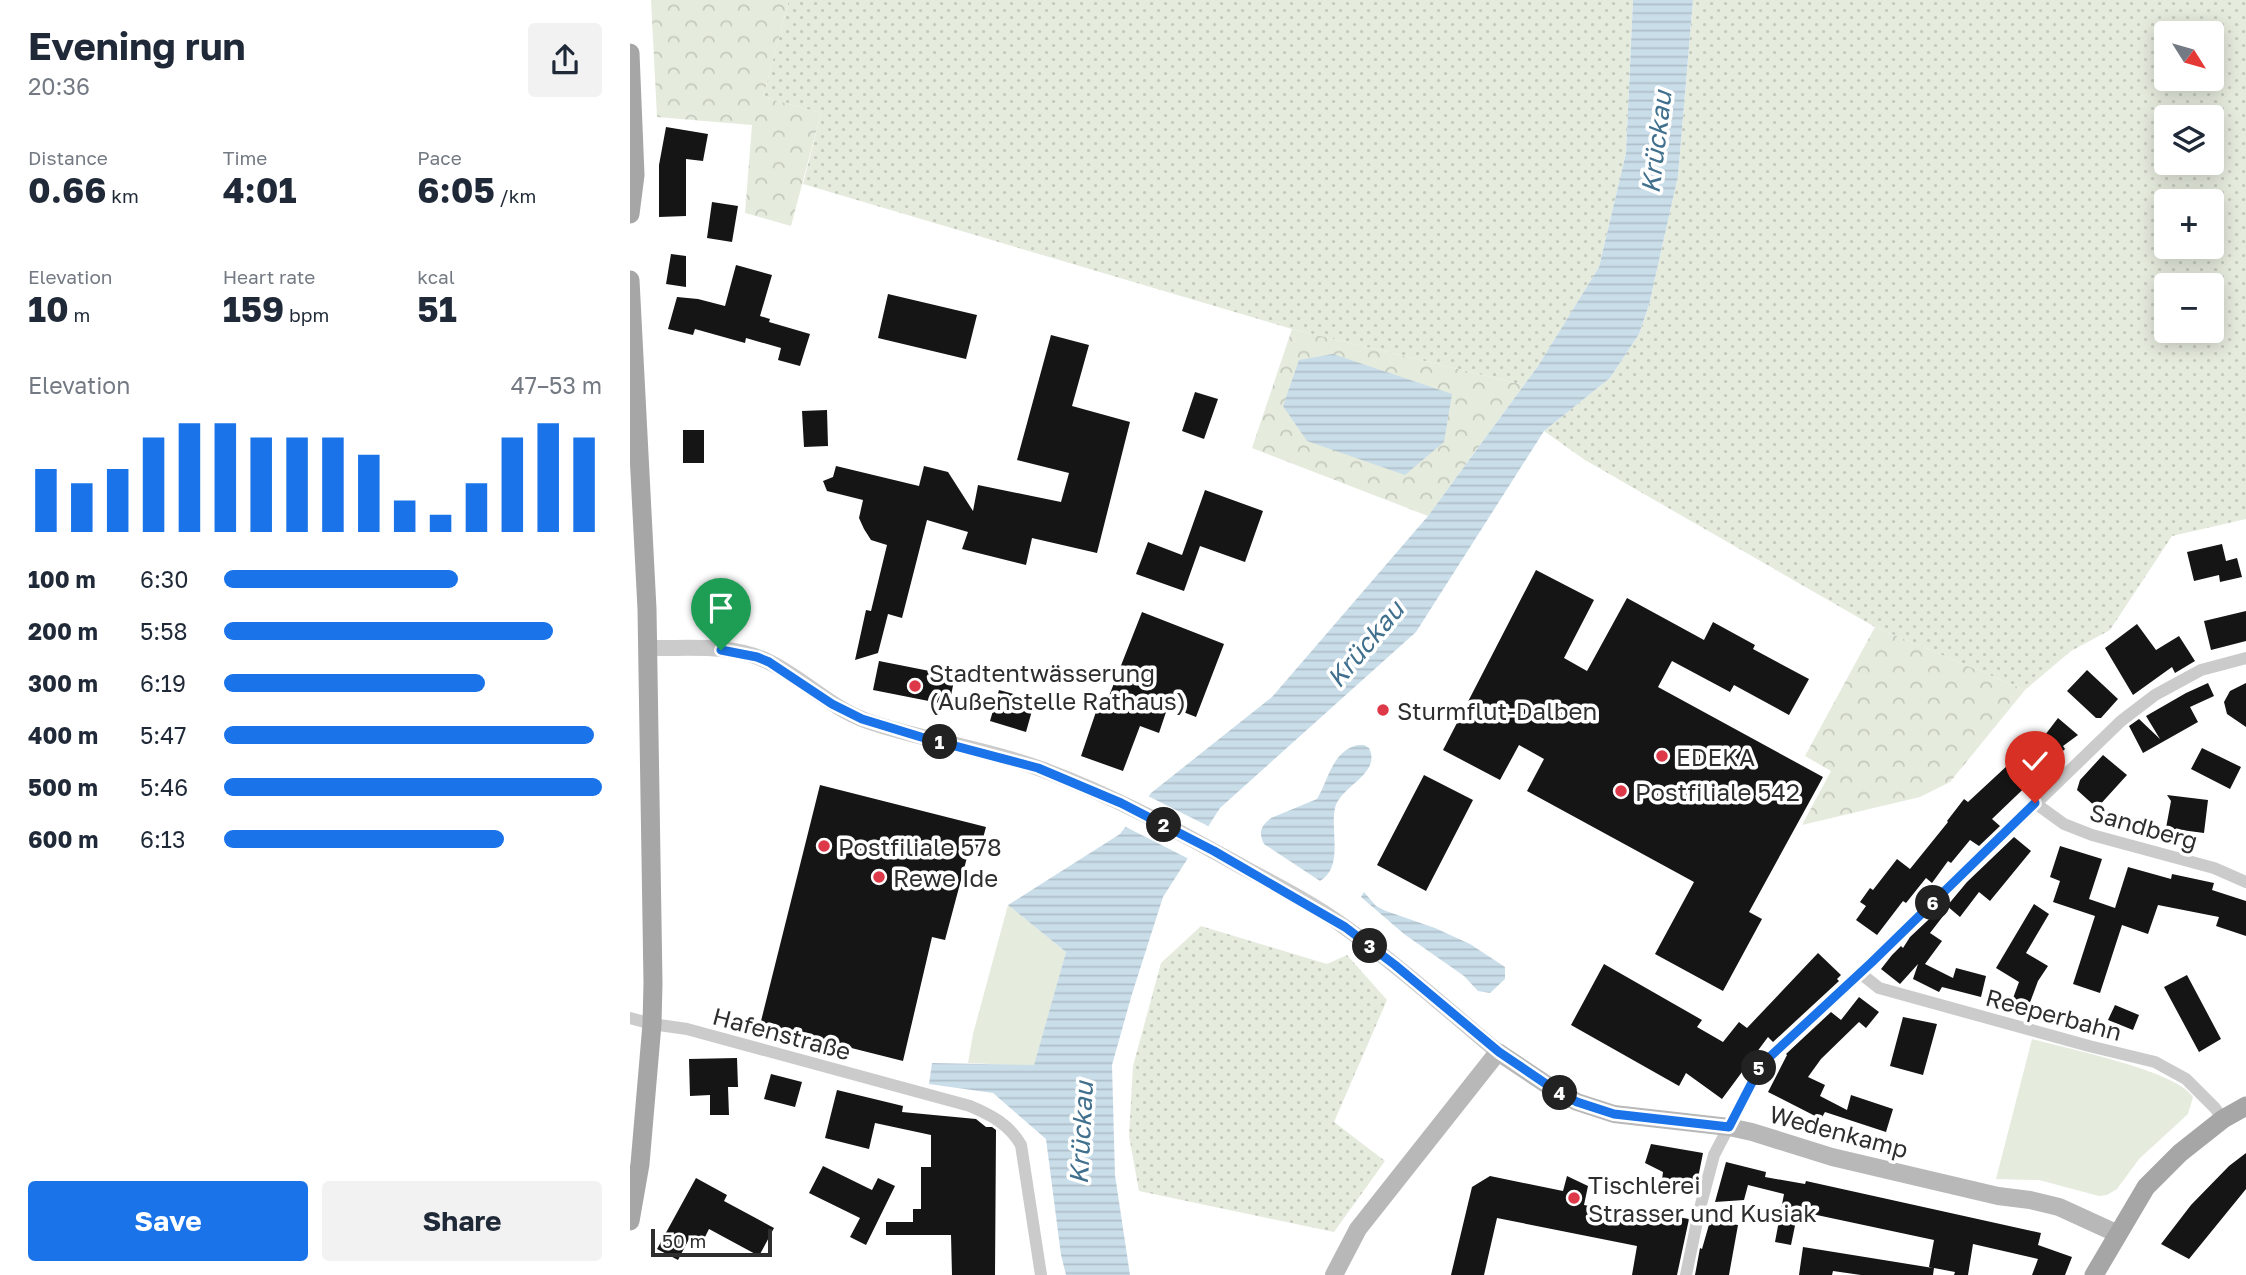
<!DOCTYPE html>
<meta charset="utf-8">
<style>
:root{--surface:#fff;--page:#f2f2f3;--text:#1f2937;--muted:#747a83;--accent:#1a73e8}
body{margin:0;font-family:"Golos Text",sans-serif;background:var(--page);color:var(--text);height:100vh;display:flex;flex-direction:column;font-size:26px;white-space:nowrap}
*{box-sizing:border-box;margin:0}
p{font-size:23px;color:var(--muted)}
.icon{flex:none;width:38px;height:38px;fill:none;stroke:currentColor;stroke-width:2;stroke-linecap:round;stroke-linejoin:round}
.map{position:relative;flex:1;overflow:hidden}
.panel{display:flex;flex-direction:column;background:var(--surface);width:630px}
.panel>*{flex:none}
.needle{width:46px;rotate:127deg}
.controls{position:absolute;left:1524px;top:21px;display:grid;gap:14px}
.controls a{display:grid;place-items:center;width:70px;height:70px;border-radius:7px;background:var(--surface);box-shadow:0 4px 18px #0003;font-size:35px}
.scale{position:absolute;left:21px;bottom:18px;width:121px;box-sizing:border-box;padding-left:7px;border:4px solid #2e2e2e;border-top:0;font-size:19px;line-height:24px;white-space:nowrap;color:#2e2e2e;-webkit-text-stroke:5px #fff;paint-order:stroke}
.pin{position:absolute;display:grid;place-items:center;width:60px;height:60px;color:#fff;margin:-72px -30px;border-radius:50% 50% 50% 0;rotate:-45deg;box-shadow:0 0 7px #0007}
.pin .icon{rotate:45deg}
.km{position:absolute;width:35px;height:35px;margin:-18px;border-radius:50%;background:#222;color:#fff;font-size:19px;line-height:35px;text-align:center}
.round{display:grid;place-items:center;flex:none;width:74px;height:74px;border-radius:7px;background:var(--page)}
.head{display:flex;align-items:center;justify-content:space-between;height:119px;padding:0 28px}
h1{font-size:38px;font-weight:700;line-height:52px}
.figures{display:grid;grid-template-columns:repeat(3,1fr);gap:10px;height:119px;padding:7px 28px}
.figures div{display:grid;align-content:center}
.figures b{font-size:35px;font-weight:700}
.figures small{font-size:19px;font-weight:400}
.figures p{font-size:19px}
.chart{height:196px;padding:14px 28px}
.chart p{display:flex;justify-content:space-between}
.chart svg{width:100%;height:126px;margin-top:7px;stroke:var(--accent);stroke-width:6}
.cta{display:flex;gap:14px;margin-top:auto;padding:14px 28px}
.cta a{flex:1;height:80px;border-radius:7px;background:var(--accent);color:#fff;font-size:28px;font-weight:700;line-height:80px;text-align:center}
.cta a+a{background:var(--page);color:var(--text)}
ul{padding:0 28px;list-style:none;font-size:23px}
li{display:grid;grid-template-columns:112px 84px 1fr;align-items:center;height:52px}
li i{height:18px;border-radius:9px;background:var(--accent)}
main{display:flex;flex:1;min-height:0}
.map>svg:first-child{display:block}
</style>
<main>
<section class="panel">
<div class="head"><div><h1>Evening run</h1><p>20:36</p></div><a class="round"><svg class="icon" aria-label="share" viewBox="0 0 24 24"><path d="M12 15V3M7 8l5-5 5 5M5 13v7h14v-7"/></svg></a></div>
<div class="figures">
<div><p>Distance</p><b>0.66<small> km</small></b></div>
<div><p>Time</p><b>4:01</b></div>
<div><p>Pace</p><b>6:05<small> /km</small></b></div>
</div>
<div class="figures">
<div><p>Elevation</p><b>10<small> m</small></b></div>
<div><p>Heart rate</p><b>159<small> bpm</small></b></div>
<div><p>kcal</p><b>51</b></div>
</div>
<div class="chart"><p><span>Elevation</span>47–53 m</p>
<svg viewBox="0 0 160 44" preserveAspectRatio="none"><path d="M5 44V22M15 44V27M25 44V22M35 44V11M45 44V6M55 44V6M65 44V11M75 44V11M85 44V11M95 44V17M105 44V33M115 44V38M125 44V27M135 44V11M145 44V6M155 44V11"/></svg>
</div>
<ul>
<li><b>100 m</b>6:30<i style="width:62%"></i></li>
<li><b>200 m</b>5:58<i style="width:87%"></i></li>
<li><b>300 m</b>6:19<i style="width:69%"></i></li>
<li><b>400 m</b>5:47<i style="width:98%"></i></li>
<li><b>500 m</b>5:46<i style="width:100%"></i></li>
<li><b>600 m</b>6:13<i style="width:74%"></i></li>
</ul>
<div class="cta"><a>Save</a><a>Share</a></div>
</section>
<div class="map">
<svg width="1616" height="1275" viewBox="0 0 1616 1275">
<defs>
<pattern id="grass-dots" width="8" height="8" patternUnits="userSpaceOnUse" patternTransform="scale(1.75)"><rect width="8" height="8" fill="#e5ebdd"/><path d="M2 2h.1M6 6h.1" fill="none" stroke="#c5cabe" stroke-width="1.8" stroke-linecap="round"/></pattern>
<pattern id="forest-crowns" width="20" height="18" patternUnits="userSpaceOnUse" patternTransform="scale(1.75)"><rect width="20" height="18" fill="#e5ebdd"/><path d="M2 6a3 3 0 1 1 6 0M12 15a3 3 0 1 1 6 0" fill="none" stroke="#c5cabe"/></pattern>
<pattern id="water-rules" width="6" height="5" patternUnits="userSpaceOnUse" patternTransform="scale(1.75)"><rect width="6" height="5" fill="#cadeea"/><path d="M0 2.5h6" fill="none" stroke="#aebfc9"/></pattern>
</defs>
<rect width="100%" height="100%" fill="#fff"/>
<path fill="url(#grass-dots)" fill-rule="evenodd" d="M159,0H1003L996,153L969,267L908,366L894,385L662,329L173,184L191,113L133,97Z
M1063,0H1616V519L1542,536L1480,630L1441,651L1395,690L1245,627L955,460L914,431L980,378L1009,334L1019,305L1048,176ZM1536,33H1582V79H1536ZM1536,117H1582V163H1536ZM1536,201H1582V247H1536ZM1536,285H1582V331H1536Z
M571,926L697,964L717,955L757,1000L704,1122L755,1161L704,1232L509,1191L499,1136L503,1066L531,963Z"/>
<path fill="url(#forest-crowns)" d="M21,0H159L133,97L191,113L161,226L115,213L122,125L27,117Z
M662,329L894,385L798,516L622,448Z
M1245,627L1395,690L1320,782L1290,797L1172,825L1201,771L1175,756Z"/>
<path fill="#e5ebdd" d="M378,905L436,952L404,1066L338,1063L343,1034Z
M1402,1039C1435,1048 1548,1071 1563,1097L1558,1114L1509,1159L1487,1189L1477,1195L1469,1196L1409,1180L1366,1179Z"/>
<path fill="url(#water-rules)" d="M1003,0H1063L1048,176L1019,305L1009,334L980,378L914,431L786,632L590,808L533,897L502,994L482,1065L485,1175L500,1275H436L431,1255L416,1139L363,1093L299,1084L302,1063L404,1065L436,952L378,905L490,834L521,793L642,697L798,516L908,366L969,267L996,153Z
M703,354L822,394L814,442L775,475L677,441L653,406L669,360Z
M728,745H734L739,748C752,774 710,786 705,808C700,830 714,867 690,881L634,844C628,832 631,826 641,818L687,799C699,779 702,751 728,745Z
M734,892L746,906L756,911L805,928L840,944L875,967V979L860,993L848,991L834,976L774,934L731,897Z"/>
<path fill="#fff" d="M516,795L582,828L561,860L492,825Z"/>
<path fill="#151515" d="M36,127L78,134L73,161L56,159V216L29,217V165Z
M82,202L108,206L102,242L77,238Z
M41,254L56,256V287L36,284Z
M106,265L142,275L130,316L140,319L139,322L180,334L170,366L148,360L151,348L116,338L115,343L65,329L63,335L38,329L47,297L68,299L95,306Z
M258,294L347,315L336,359L248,338Z
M421,335L459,345L442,406L500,422L467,553L402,538L396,565L332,549L338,532L297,520L272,618L258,614L248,653L225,660L236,610L241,611L257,545L241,540L234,529L229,518L233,500L197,491L193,481L203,477L206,466L289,486L294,466L318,472L343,511L348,485L431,502L439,473L387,460Z
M565,392L588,399L574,439L552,431Z
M197,410L198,446L174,447L172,411Z
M53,430H74V463H53Z
M575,490L633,511L615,562L570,546L554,591L506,574L518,542L552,555Z
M1592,544L1596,561L1607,558L1612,577L1590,582L1589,575L1564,581L1557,552Z
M906,570L964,600L934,658L957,671L997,598L1074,640L1083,622L1125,645L1123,649L1179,679L1159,715L1104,685L1100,692L1042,661L1028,687L1193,777L1119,912L1132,919L1093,991L1025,954L1064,882L897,791L914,759L889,745L870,780L813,750Z
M1616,611V641L1581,650L1574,621Z
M512,612L594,644L566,717L538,706L529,733L510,726L493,771L451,756L472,694L479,696Z
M1507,624L1526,650L1549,636L1565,661L1545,673L1542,667L1503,695L1475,648Z
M249,661L325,676L319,705L243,690Z
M1457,670L1488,699L1471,718H1466L1437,691Z
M1578,683L1584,696L1560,707L1568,722L1513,753L1499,726L1509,719L1530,739L1516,716L1556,693Z
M1616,683V727L1597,714L1594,702L1600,691Z
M369,690L405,700L396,732L360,721Z
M1428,718L1448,735L1433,746L1435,749L1362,819L1370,826L1349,846L1340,840L1321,863L1318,861L1302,883L1296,878L1276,903L1273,901L1247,935L1226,920L1236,906L1230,902L1240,888L1243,890L1267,859L1280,869L1318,822L1317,821L1334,799L1338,802L1379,764L1387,772L1422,740L1415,735Z
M1572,748L1611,767L1600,789L1561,769Z
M1473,755L1497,775L1467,808L1447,790L1450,780Z
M794,775L843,800L796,891L747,865Z
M190,785L356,827L349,853L339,850L315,940L302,937L273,1061L130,1025Z
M1537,795L1578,800L1574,833L1536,828L1541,801Z
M1384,837L1401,851L1360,901L1349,892L1330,917L1317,906L1337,882Z
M1430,846L1472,859L1459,899L1485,908L1498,867L1541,879L1542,874L1584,883L1582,890L1616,901V936L1586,926L1589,917L1528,905L1518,934L1492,925L1470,993L1443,984L1465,916L1423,902L1430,881L1420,877Z
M1404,904L1419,914L1396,953L1418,966L1408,981L1395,1016L1379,1009L1389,982L1366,968Z
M1312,907L1317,911L1300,933L1312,941L1295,964L1323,978L1326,968L1356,976L1351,997L1312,987L1309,992L1283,979L1288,964L1270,984L1251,969L1262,955L1271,946L1273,948L1280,937Z
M1188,953L1211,975L1207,979L1209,981L1143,1042L1138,1037L1092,1099L1056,1073L1049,1086L941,1025L974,964L1072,1020L1067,1027L1093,1042L1109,1022L1117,1028Z
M1557,975L1591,1039L1569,1052L1534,987Z
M1229,997L1249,1012L1236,1028L1229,1022L1191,1059L1178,1077L1195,1085L1190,1096L1217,1110L1221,1095L1263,1109L1256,1132L1195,1112L1191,1119L1138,1092L1157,1055L1156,1054L1201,1012L1211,1020Z
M1485,1005L1509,1015L1503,1030L1478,1020Z
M1273,1017L1307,1024L1293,1075L1260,1066Z
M107,1058L108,1087H98L99,1115H80V1095L60,1096L59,1059Z
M141,1074L172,1082L165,1107L134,1099Z
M207,1090L273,1106L272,1112L346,1119L356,1127H362L366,1130L365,1275H322L321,1235H256V1222H283V1209H291V1167H301V1135L245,1123L239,1149L195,1138Z
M1021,1144L1073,1153L1065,1193L1031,1188L1033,1172L1015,1163Z
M1616,1153V1189L1559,1259L1531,1244L1561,1205L1599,1166Z
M1096,1162L1136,1172L1135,1177L1175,1184L1176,1181L1411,1233L1408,1245L1442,1257L1435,1275H1402L1408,1259L1343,1244L1338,1275H1324L1325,1272L1304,1268L1303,1275H1231L1203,1271L1202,1275H1169L1173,1247L1303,1268L1299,1267L1304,1240L1168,1211L1161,1245L1145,1242L1154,1194L1118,1185L1114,1200L1085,1202Z
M193,1166L242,1190L248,1178L265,1186L236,1245L220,1237L230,1218L179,1193Z
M860,1176L933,1191L937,1176L958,1186L954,1205L1024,1218L1025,1213L1059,1219L1047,1275H1002L1007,1246L867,1218L854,1275H821L842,1187Z
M66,1178L97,1195L94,1201L144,1228L129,1256L79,1229L71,1245L59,1239L48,1260L27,1249Z
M1080,1221L1108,1225L1099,1275H1065L1070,1248L1072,1249Z"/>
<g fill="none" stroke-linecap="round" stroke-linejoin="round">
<path stroke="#cbcbcb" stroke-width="12" d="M1405,803L1434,824L1462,835L1584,868L1616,882
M1230,973L1249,988L1459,1046L1525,1062L1556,1079L1585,1108L1593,1119
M0,1018L22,1024L57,1029L340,1106C361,1115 379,1124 391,1145L411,1275
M1056,1275L1069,1212L1084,1155L1131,1065L1242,962L1491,721L1525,695L1571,670L1616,658"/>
<path stroke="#cbcbcb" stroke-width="16" d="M17,648C57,649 100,643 137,661C173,678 200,708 237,721C294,741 355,748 411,769C482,795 550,832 616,869C650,887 685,905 716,928C769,966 818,1010 868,1052"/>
<path stroke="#b8b8b8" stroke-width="18" d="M704,1275L728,1229L868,1052L928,1092L947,1102L984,1114L1099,1127L1122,1132L1202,1157L1368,1196L1400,1200L1429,1207L1488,1234"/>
<path stroke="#a6a6a6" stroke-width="19" d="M0,53L5,175L0,214
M0,280L17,609L23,983L22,1024L10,1164L0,1221
M1464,1275L1516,1187L1550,1153L1593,1119L1616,1106"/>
</g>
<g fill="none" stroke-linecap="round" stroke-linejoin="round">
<g stroke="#fff" stroke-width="14">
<path id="route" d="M91,650L127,657L139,662L202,704L232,719L291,737L408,768L491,803L584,851L715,927L765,965L869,1052L928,1092L947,1102L984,1114L1099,1127L1131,1065L1242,962L1405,803"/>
</g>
<use href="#route" stroke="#1a73e8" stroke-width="9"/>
</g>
<g fill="#dd3948" stroke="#fff" stroke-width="2.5">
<circle cx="285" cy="686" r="7"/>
<circle cx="753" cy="710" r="7"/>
<circle cx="1032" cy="756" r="7"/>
<circle cx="991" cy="791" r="7"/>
<circle cx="194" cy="846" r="7"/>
<circle cx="249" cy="877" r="7"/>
<circle cx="944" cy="1198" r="7"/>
</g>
<g text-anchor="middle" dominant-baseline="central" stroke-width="7" stroke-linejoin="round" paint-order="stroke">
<g font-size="24" fill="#2e2e2e" stroke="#fff" text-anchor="start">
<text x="299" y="672">Stadtentwässerung<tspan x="299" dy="28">(Außenstelle Rathaus)</tspan></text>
<text x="767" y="710">Sturmflut-Dalben</text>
<text x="1046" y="756">EDEKA</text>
<text x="1005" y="791">Postfiliale 542</text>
<text x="208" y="846">Postfiliale 578</text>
<text x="263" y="877">Rewe Ide</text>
<text x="958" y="1184">Tischlerei<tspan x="958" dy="28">Strasser und Kusiak</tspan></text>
</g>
<g font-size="24" fill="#2e2e2e" stroke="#fff">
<text transform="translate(1514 826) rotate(16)">Sandberg</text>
<text transform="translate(1424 1014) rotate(15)">Reeperbahn</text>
<text transform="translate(152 1033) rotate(15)">Hafenstraße</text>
<text transform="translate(1209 1131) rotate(15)">Wedenkamp</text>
</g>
<g font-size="26" font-style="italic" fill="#40708d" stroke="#fff">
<text transform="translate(1026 142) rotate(-83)">Krückau</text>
<text transform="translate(735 644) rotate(-50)">Krückau</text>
<text transform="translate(451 1133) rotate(-87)">Krückau</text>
</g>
</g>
</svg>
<div class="controls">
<a><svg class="needle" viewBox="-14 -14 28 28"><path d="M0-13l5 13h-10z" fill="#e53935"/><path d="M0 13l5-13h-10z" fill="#747a83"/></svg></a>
<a><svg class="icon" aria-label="layers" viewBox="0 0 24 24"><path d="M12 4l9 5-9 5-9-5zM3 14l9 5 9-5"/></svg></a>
<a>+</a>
<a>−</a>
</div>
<div class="scale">50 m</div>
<div class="pin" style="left:91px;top:650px;background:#1e9e55"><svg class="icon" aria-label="arrive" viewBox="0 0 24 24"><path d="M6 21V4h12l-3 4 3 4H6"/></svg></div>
<div class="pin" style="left:1405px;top:803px;background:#d93025"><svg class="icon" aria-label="check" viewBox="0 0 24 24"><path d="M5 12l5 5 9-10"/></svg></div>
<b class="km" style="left:310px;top:742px">1</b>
<b class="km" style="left:534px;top:825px">2</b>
<b class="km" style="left:740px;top:946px">3</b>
<b class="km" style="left:930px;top:1093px">4</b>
<b class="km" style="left:1129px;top:1068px">5</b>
<b class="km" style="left:1303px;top:903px">6</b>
</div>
</main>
